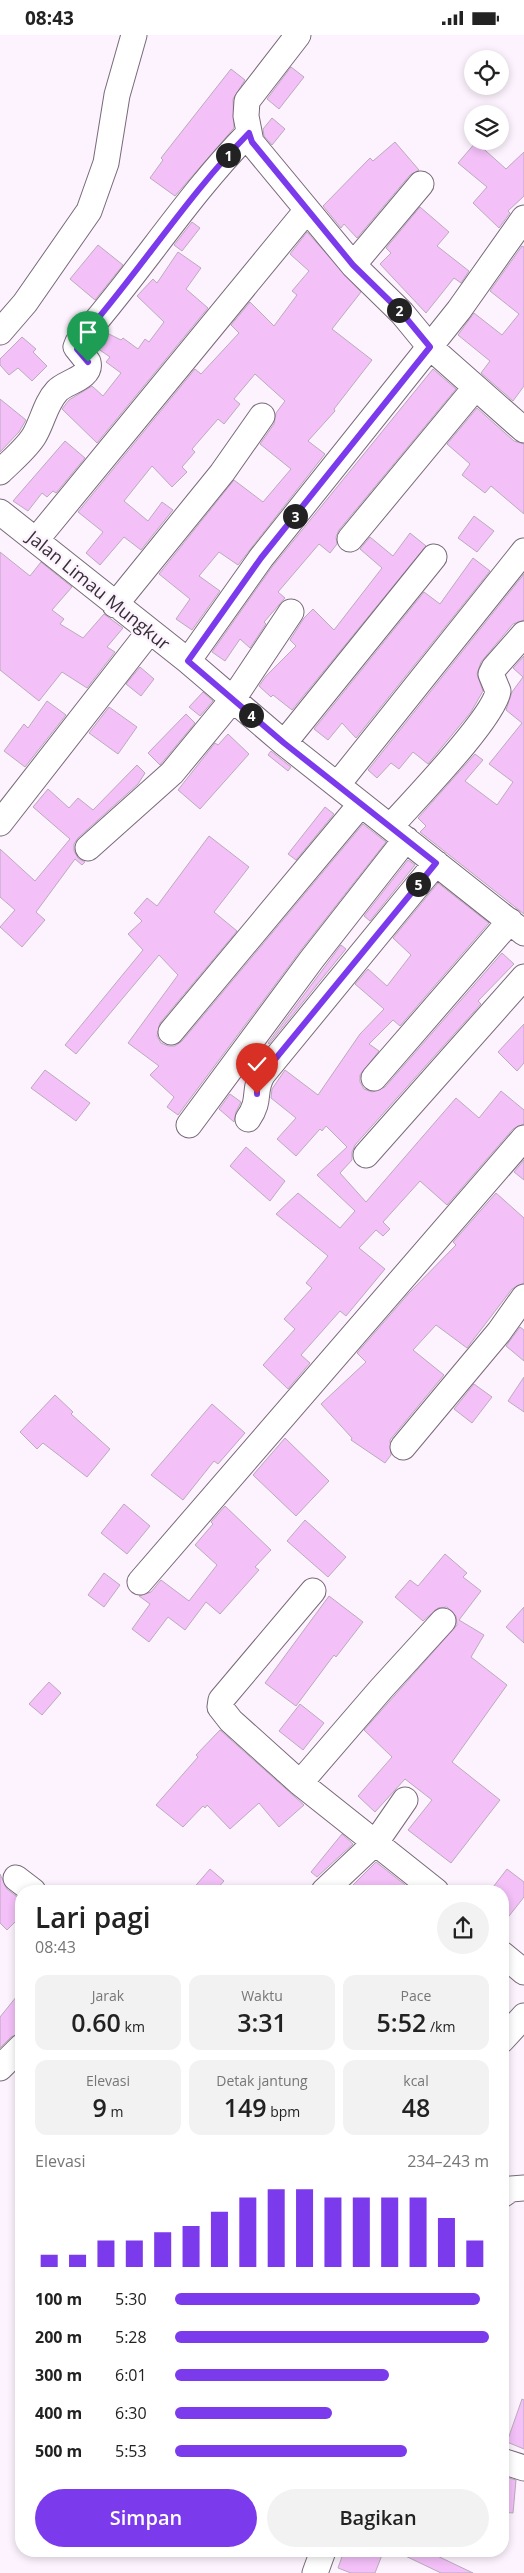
<!DOCTYPE html>
<html lang="id">
<meta charset="utf-8">
<style>
:root{--surface:#fff;--page:#f2f2f2;--text:#222;--muted:#767676;--accent:#7c3aed}
body{margin:0;font-family:"Open Sans",sans-serif;background:var(--page);color:var(--text);height:100vh;display:flex;flex-direction:column;font-size:19px;white-space:nowrap}
*{box-sizing:border-box;margin:0}
p{font-size:16px;color:var(--muted)}
.icon{flex:none;width:28px;height:28px;fill:none;stroke:currentColor;stroke-width:2;stroke-linecap:round;stroke-linejoin:round}
.map{position:relative;flex:1;overflow:hidden}
.drawer{position:absolute;left:15px;top:1850px;width:494px;height:672px;display:flex;flex-direction:column;background:var(--surface);border-radius:20px;box-shadow:0 2px 8px #0003}
.drawer>*{flex:none}
.buttons{position:absolute;left:464px;top:15px;display:grid;gap:10px}
.buttons a{display:grid;place-items:center;width:45px;height:45px;border-radius:50%;background:var(--surface);box-shadow:0 2px 8px #0003;font-size:25px}
.pin{position:absolute;display:grid;place-items:center;width:42px;height:42px;color:#fff;margin:-51px -21px;border-radius:50% 50% 50% 0;rotate:-45deg;box-shadow:0 0 5px #0007}
.pin .icon{rotate:45deg}
.km{position:absolute;width:25px;height:25px;margin:-12px;border-radius:50%;background:#222;color:#fff;font-size:14px;line-height:25px;text-align:center}
.round{display:grid;place-items:center;flex:none;width:52px;height:52px;border-radius:26px;background:var(--page)}
.head{display:flex;align-items:center;justify-content:space-between;height:85px;padding:0 20px}
h1{font-size:28px;font-weight:600;line-height:38px}
.figures{display:grid;grid-template-columns:repeat(3,1fr);gap:8px;height:85px;padding:5px 20px}
.figures div{display:grid;align-content:center;border-radius:12px;background:var(--page);text-align:center}
.figures b{font-size:25px;font-weight:600}
.figures small{font-size:14px;font-weight:400}
.figures p{font-size:14px}
.chart{height:140px;padding:10px 20px}
.chart p{display:flex;justify-content:space-between}
.chart svg{width:100%;height:90px;margin-top:5px;stroke:var(--accent);stroke-width:6}
.action{display:flex;gap:10px;margin-top:auto;padding:10px 20px}
.action a{flex:1;height:58px;border-radius:30px;background:var(--accent);color:#fff;font-size:20px;font-weight:600;line-height:58px;text-align:center}
.action a+a{background:var(--page);color:var(--text)}
ul{padding:0 20px;list-style:none;font-size:16px}
li{display:grid;grid-template-columns:80px 60px 1fr;align-items:center;height:38px}
li i{height:12px;border-radius:6px;background:var(--accent)}
.status{display:flex;justify-content:space-between;align-items:center;height:35px;padding:0 25px;background:var(--surface);direction:ltr}
.status svg{height:14px;fill:currentColor}
.map>svg:first-child{display:block}
</style>
<div class="status"><b>08:43</b><svg viewBox="0 0 49 12"><path d="M0 12V9h3v3zM5 12V6h3v6zM10 12V3h3v9zM15 12V0h3v12zM26 1h20v11H26zM47 4h2v5h-2z"/></svg></div>
<div class="map">
<svg width="524" height="2538" viewBox="0 0 524 2538">
<rect width="100%" height="100%" fill="#fdf3fe"/>
<path fill="#f3c0f8" stroke="#bbaabc" d="M291,32L304,42L279,74L267,64Z
M231,34L245,45L233,64L234,93L175,161L150,143L163,125L161,123Z
M272,83L285,94L272,110L264,101L263,94Z
M395,107L419,135L410,140L357,203L344,189L341,193L323,171L370,123L373,126Z
M476,107L506,134L524,117V161L508,176L510,178L499,193L473,168L487,152L458,128Z
M420,172L449,197L437,211L469,236L461,248L454,243L426,278L380,229L391,218L386,213Z
M192,187L200,193L182,216L174,210Z
M307,197L361,257L332,294L372,325L334,374L335,376L308,406L325,419L238,530L219,517L199,541L220,556L192,595L176,584L190,564L159,539L234,445L263,467L291,434L260,409L274,389L276,378L285,366L255,339L234,364L240,369L224,389L218,384L192,414L195,417L182,432L187,437L172,452L152,431L124,466L148,486L162,467L173,475L141,515L124,502L100,530L86,518L103,497L78,477L195,334L201,339L239,298L231,290L250,267L274,291L297,260L292,256L309,236L290,219Z
M98,210L123,230L95,265L70,244Z
M522,211L524,212V351L513,366L481,338L490,326L458,300L474,278L502,300L519,279L490,256Z
M178,217L201,233L186,254L208,273L97,408L62,374L69,365L92,351L103,361L121,338L106,327L110,322L94,311L105,297L121,305L123,303L138,314L145,304L149,307L164,287L137,261L153,244L157,248Z
M22,302L36,314L33,317L47,331L32,346L18,333L9,340L0,330V324Z
M433,334L456,354L339,495L336,502L337,509L330,518L319,509L278,557L285,563L264,587L266,589L250,613L240,604L225,626L212,617L272,532Z
M0,364L26,385L19,397L0,417Z
M477,373L514,406L524,409V479L491,451L485,458L462,440L470,429L447,409Z
M65,406L85,423L56,458L53,456L47,462L42,458L28,476L13,466Z
M474,481L494,496L477,517L458,503Z
M410,498L426,511L292,675L273,660L271,662L259,651L266,641L296,611L290,605L304,583L313,574L334,595L382,533L360,514L370,502L393,521Z
M0,517L30,541L41,527L72,552L52,575L64,584L60,589L83,603L104,579L123,593L107,612L115,617L87,653L62,637L39,666L0,635Z
M473,523L490,536L356,703L342,688L328,705L314,694L424,557L440,569Z
M524,539V585L513,589L481,627L477,639L483,656L471,677L428,729L413,717L399,734L391,728L377,743L368,735Z
M524,621V879L420,797L426,791L418,783L475,719L483,725L465,746L497,770L513,747L489,729L522,688L506,675L512,657L523,642L513,633Z
M140,632L154,644L141,661L126,649Z
M203,657L213,666L200,681L189,672Z
M47,666L66,680L25,732L4,716L24,689L28,693Z
M109,672L137,692L118,719L89,698Z
M186,679L195,688L160,730L148,718Z
M228,699L249,719L200,774L178,755L215,708L218,710Z
M271,716L291,732L288,736L268,720Z
M137,730L145,738L138,749L78,803L74,809V816L78,823L85,827L82,830L75,824L36,877L45,885L22,912L0,892L15,875L0,862V814L35,846L70,804L33,772L48,754L69,773L78,763L93,775Z
M325,772L334,779L296,825L288,819Z
M363,789L386,807L301,915L178,1080L167,1072L174,1062L150,1040L159,1031L128,1008L178,940L159,920L76,1019L65,1010L143,915L128,899L142,886L134,878L147,863L157,871L209,801L249,832L214,877L237,896L160,988L157,1001L161,1008L168,1011H175L182,1006Z
M408,825L415,830L370,886L364,881Z
M438,848L489,888L400,991L393,985L369,1009L379,1016L360,1040V1047L364,1054L372,1057L385,1052L502,918L514,929L478,966L481,969L355,1110L352,1117V1125L340,1138L366,1167L456,1063L479,1083L501,1056L524,1075V1089L513,1094L447,1170L420,1146L383,1187L390,1194L383,1201L376,1195L359,1213L385,1234L346,1281L340,1276L301,1320L310,1328L288,1354L263,1330L295,1294L284,1284L312,1253L306,1248L328,1221L276,1179L298,1158L340,1193L355,1176L317,1140L347,1112L326,1091L322,1096L320,1094L296,1121L277,1104L296,1083L271,1063L272,1054L285,1035L318,1060L360,999L384,974L355,949L368,934L387,951L411,920L393,903Z
M341,910L346,914L269,1009L268,1008Z
M524,989V1028L517,1036L498,1017Z
M45,1035L90,1068L76,1086L31,1053Z
M230,1059L241,1067L236,1077L234,1087L219,1074Z
M246,1112L285,1146L270,1166L230,1131Z
M524,1125V1145L514,1137Z
M496,1158L524,1183V1248L512,1254L467,1313L436,1290L413,1315L444,1340L390,1405L391,1420L385,1428L351,1405L352,1403L321,1369L366,1327L357,1318L409,1258L456,1210L453,1207Z
M520,1292L524,1295V1326L506,1311Z
M524,1342V1377L508,1366Z
M474,1349L492,1362L472,1388L454,1374Z
M55,1360L73,1377L71,1379L110,1414L87,1442L43,1408L37,1414L20,1397Z
M212,1369L245,1398L218,1429L214,1426L183,1465L151,1440Z
M285,1403L329,1446L296,1481L253,1440Z
M124,1469L150,1491L127,1519L101,1498Z
M225,1471L271,1515L255,1532L259,1535L220,1579L206,1567L185,1595L168,1582L149,1607L132,1594L150,1569L139,1561L151,1557L161,1545L189,1566L217,1530L195,1510L213,1489L211,1487Z
M305,1485L346,1522L328,1542L287,1506Z
M445,1519L467,1538L463,1542L481,1556L459,1585L484,1600L471,1622L507,1650L452,1727L500,1765L451,1828L408,1795L432,1765L405,1744L375,1777L358,1761L392,1722L364,1695L457,1590L456,1581L447,1572L438,1573L423,1586L395,1562L410,1545L418,1551Z
M104,1538L120,1550L104,1572L88,1560Z
M329,1561L363,1587L336,1622L334,1620L296,1671L265,1648Z
M524,1572V1608L506,1592Z
M49,1647L61,1658L42,1680L29,1669Z
M300,1669L324,1688L303,1715L279,1696Z
M220,1695L304,1770L279,1792L259,1768L230,1794L207,1770L205,1773L203,1771L183,1792L156,1770L198,1722L196,1720Z
M342,1799L353,1809L317,1842L311,1837Z
M376,1827L413,1856H347Z
M210,1834L224,1846L215,1856H191Z
M507,1834L524,1847V1862L502,1890V1856H490Z
M0,1839L7,1854L21,1865V1881L7,1895L0,1888Z
M21,1956V1998L11,2002L0,2013V1982Z
M522,2364L524,2365V2414L507,2407Z
M502,2441L516,2445L513,2478L502,2477Z
M344,2516H374L382,2520L375,2538H351L338,2533Z
M395,2516H427L473,2538H441Z"/>
<g fill="none" stroke-linecap="round" stroke-linejoin="round">
<g stroke="#796a7a" stroke-width="27">
<path id="minor" d="M298,0L247,66L246,81L251,107L353,230L402,278L430,312L524,395
M353,230L421,149
M0,297L25,268L89,176L106,128L117,60L134,0
M0,437C11,426 26,414 34,401C43,386 45,369 57,356C65,347 92,343 88,327L76,312L78,307C138,240 186,162 249,98
M0,477L188,626L284,708L524,898
M350,504L475,353
M36,505L307,175
M115,570L222,438L262,381
M188,626L261,523L459,275L524,183
M284,708L434,522
M338,749L524,516
M0,788L149,597
M391,791C413,766 494,683 498,656L491,639L494,633L524,599
M88,813L172,738L233,664L291,577
M171,997L361,769
M374,1043L510,886
M248,1084C262,1064 252,1056 263,1039L436,828
M189,1090L312,924L406,804
M366,1120L524,942
M403,1412L499,1297L524,1262
M140,1547L524,1103
M313,1556L221,1665L220,1672L231,1686L300,1748L436,1856
M300,1748L381,1654L443,1586
M16,1843L33,1856
M324,1856L376,1807L405,1765
M502,1919L524,1937
M502,2005L524,1981
M0,2033L21,2012
M502,2160L511,2154L524,2153
M502,2426L524,2433
M315,2538L323,2516"/>
</g>
<use href="#minor" stroke="#fff" stroke-width="25"/>
</g>
<g fill="none" stroke-linecap="round" stroke-linejoin="round">
<g stroke="#fff" stroke-width="10">
<path id="route" d="M88,327L77,314L78,307C138,239 186,162 249,98L252,107L353,230L402,278L430,312L261,523L188,626L284,708L436,828L263,1039L257,1050V1059"/>
</g>
<use href="#route" stroke="#7c3aed" stroke-width="6"/>
</g>
<g text-anchor="middle" dominant-baseline="central" stroke-width="5" stroke-linejoin="round" paint-order="stroke">
<g font-size="18" fill="#362f37" stroke="#fdf3fe">
<text transform="translate(99 555) rotate(39)">Jalan Limau Mungkur</text>
</g>
</g>
</svg>
<div class="buttons">
<a><svg class="icon" aria-label="locate" viewBox="0 0 24 24"><circle cx="12" cy="12" r="6"/><path d="M12 2v4M12 18v4M2 12h4M18 12h4"/></svg></a>
<a><svg class="icon" aria-label="layers" viewBox="0 0 24 24"><path d="M12 4l9 5-9 5-9-5zM3 14l9 5 9-5"/></svg></a>
</div>
<div class="pin" style="left:88px;top:327px;background:#1e9e55"><svg class="icon" aria-label="arrive" viewBox="0 0 24 24"><path d="M6 21V4h12l-3 4 3 4H6"/></svg></div>
<div class="pin" style="left:257px;top:1059px;background:#d93025"><svg class="icon" aria-label="check" viewBox="0 0 24 24"><path d="M5 12l5 5 9-10"/></svg></div>
<b class="km" style="left:228px;top:120px">1</b>
<b class="km" style="left:399px;top:275px">2</b>
<b class="km" style="left:295px;top:481px">3</b>
<b class="km" style="left:251px;top:680px">4</b>
<b class="km" style="left:418px;top:849px">5</b>
<section class="drawer">
<div class="head"><div><h1>Lari pagi</h1><p>08:43</p></div><a class="round"><svg class="icon" aria-label="share" viewBox="0 0 24 24"><path d="M12 15V3M7 8l5-5 5 5M5 13v7h14v-7"/></svg></a></div>
<div class="figures">
<div><p>Jarak</p><b>0.60<small> km</small></b></div>
<div><p>Waktu</p><b>3:31</b></div>
<div><p>Pace</p><b>5:52<small> /km</small></b></div>
</div>
<div class="figures">
<div><p>Elevasi</p><b>9<small> m</small></b></div>
<div><p>Detak jantung</p><b>149<small> bpm</small></b></div>
<div><p>kcal</p><b>48</b></div>
</div>
<div class="chart"><p><span>Elevasi</span>234–243 m</p>
<svg viewBox="0 0 160 44" preserveAspectRatio="none"><path d="M5 44V38M15 44V38M25 44V31M35 44V31M45 44V27M55 44V24M65 44V17M75 44V10M85 44V6M95 44V6M105 44V10M115 44V10M125 44V10M135 44V10M145 44V20M155 44V31"/></svg>
</div>
<ul>
<li><b>100 m</b>5:30<i style="width:97%"></i></li>
<li><b>200 m</b>5:28<i style="width:100%"></i></li>
<li><b>300 m</b>6:01<i style="width:68%"></i></li>
<li><b>400 m</b>6:30<i style="width:50%"></i></li>
<li><b>500 m</b>5:53<i style="width:74%"></i></li>
</ul>
<div class="action"><a>Simpan</a><a>Bagikan</a></div>
</section>
</div>
